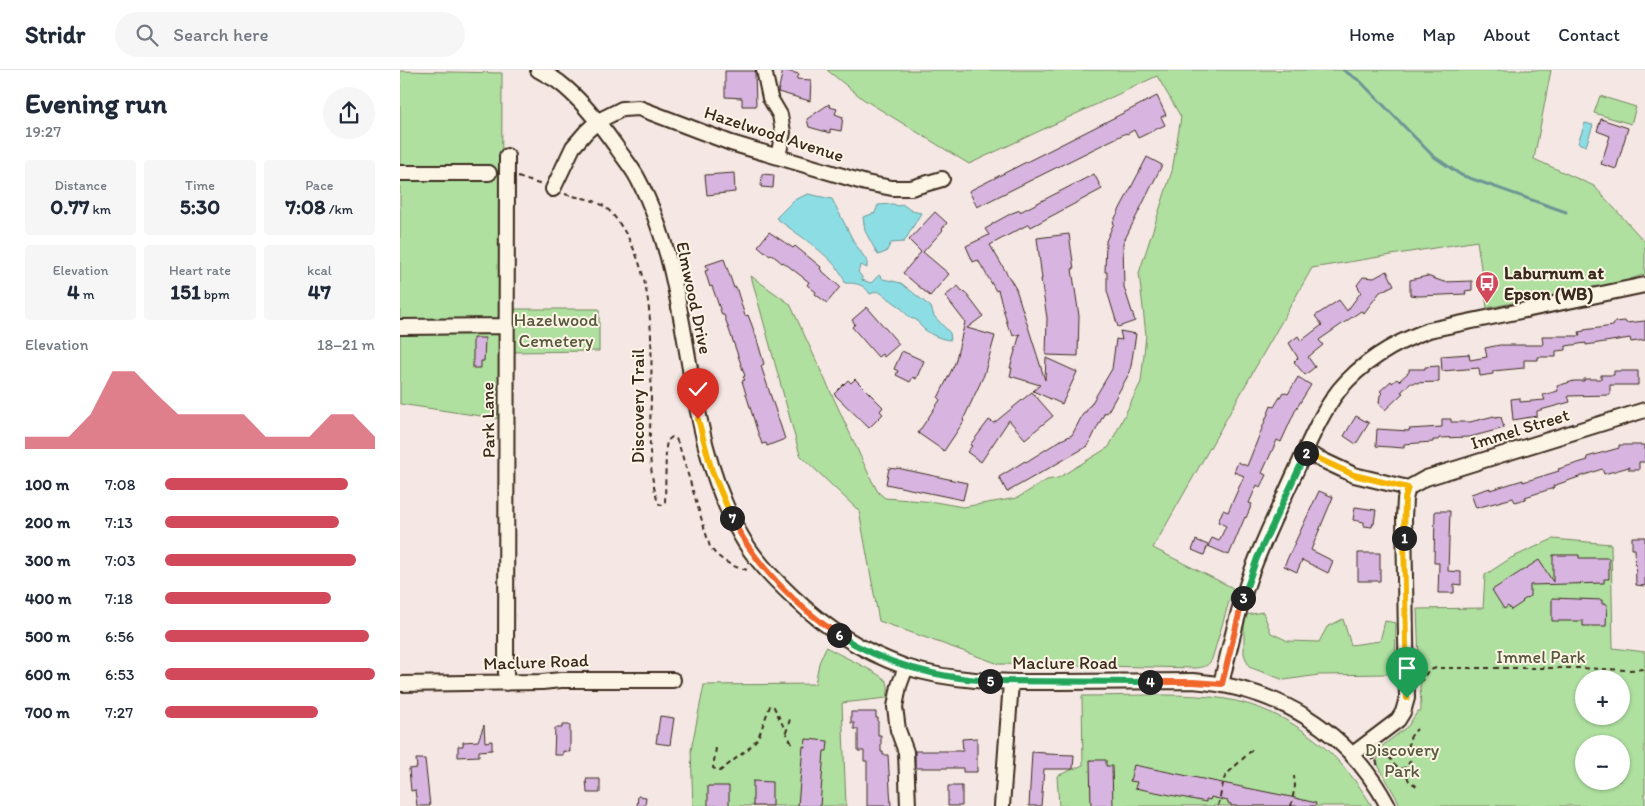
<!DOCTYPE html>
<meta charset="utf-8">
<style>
:root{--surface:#fff;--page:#f6f6f7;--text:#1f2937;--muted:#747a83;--line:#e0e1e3;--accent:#d1495b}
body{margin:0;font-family:Itim,sans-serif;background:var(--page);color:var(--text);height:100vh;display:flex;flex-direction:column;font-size:19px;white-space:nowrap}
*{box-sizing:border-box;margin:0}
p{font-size:16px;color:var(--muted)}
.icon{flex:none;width:28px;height:28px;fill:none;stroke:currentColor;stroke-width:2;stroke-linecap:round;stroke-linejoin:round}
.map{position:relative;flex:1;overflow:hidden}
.panel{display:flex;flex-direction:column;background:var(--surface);width:400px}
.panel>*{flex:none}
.buttons{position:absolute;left:1175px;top:600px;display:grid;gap:10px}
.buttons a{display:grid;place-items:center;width:55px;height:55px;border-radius:50%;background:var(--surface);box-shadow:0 1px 4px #0004;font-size:25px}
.pin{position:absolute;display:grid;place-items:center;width:42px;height:42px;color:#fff;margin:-51px -21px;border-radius:50% 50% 50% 0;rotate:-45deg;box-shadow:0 0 5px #0007}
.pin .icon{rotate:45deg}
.km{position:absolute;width:25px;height:25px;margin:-12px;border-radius:50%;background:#222;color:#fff;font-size:14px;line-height:25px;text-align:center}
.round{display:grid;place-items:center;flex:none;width:52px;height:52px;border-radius:26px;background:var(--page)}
.overview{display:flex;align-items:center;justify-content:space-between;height:85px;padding:0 25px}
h1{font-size:28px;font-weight:700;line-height:38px}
.metrics{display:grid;grid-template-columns:repeat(3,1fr);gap:8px;height:85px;padding:5px 25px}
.metrics div{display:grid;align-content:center;border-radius:5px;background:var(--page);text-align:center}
.metrics b{font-size:21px;font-weight:700}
.metrics small{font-size:14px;font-weight:400}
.metrics p{font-size:14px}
.chart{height:140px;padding:10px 25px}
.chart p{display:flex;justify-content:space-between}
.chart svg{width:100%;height:90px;margin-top:5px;fill:var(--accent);opacity:.7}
ul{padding:0 25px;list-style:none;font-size:16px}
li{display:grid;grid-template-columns:80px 60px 1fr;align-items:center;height:38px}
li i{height:12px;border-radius:6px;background:var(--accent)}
header{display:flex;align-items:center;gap:30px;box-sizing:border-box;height:70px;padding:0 25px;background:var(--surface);border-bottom:1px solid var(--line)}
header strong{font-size:24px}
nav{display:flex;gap:28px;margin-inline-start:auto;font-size:18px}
.search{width:350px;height:45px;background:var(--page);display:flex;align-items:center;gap:12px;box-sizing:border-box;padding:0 18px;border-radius:28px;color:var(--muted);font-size:19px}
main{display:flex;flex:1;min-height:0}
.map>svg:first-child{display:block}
</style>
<header>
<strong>Stridr</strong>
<div class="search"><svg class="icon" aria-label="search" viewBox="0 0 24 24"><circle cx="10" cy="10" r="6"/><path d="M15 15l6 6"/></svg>Search here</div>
<nav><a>Home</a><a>Map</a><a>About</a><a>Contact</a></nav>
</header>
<main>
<section class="panel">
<div class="overview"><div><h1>Evening run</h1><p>19:27</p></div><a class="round"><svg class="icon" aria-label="share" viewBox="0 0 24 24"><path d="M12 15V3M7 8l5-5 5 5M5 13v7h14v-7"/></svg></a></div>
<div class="metrics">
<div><p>Distance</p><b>0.77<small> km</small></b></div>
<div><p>Time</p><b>5:30</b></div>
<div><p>Pace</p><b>7:08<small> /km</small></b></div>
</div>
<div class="metrics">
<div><p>Elevation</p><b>4<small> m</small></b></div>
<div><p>Heart rate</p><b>151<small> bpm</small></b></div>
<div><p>kcal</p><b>47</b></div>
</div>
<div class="chart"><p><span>Elevation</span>18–21 m</p>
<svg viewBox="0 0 160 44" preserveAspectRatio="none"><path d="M0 44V38L10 38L20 38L30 27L40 6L50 6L60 17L70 27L80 27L90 27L100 27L110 38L120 38L130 38L140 27L150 27L160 38V44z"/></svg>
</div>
<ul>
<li><b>100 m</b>7:08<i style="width:87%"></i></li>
<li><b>200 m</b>7:13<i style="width:83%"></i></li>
<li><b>300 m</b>7:03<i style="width:91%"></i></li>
<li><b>400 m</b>7:18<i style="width:79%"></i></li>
<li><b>500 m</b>6:56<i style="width:97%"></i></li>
<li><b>600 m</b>6:53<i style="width:100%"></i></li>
<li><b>700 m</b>7:27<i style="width:73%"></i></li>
</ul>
</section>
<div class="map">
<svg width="1245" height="736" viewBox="0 0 1245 736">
<rect width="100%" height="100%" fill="#f5e8e4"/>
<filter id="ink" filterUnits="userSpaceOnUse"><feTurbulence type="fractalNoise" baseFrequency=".02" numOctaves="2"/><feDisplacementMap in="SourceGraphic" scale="10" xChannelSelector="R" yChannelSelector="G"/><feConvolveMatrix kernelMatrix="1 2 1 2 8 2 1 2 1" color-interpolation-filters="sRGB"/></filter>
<g filter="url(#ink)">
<path fill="#afe0a0" stroke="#75855f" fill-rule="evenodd" d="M427,0H1151L1134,89L1194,116L1245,172V204L1226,211L1087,238L1077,171L912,198L753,478L833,518L812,589C808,596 805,597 796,598L599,594L479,551L459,441L400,385L351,206L390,234L471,409L478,422L485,428L535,432L563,437L617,428L647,410L658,408L709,377L741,312L746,265L739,203L772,101L781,47L757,6L569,94L463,29Z
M0,1L102,3L101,349L0,334Z
M1200,26L1236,37L1231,54L1194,43Z
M113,239H199V281L113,282Z
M1153,469L1211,474L1213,578L1245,582V736H1001L979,697L977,690L981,677L1008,656L1018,641H1021L1017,539L1083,538L1085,505L1111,488ZM1184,609H1221V646H1184ZM1184,674H1221V711H1184Z
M863,542L871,563L888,571L919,572L927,557L943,549L951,575L980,571L985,551L996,553L995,596L987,604L919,605L884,610L849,597L844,584V549L846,545Z
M426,577C437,584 483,604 487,612C489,617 488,623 487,628L442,633L446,736H293L291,680L304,615L415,614L419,593Z
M682,626C724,626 768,623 811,627C882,634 937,677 972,736H659L657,706L683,695Z"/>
<path fill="#8ddee4" stroke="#6c9695" d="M1185,53L1193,55L1186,76L1178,73Z
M408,124L432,129L454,172L467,191V198L461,195L458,202L462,207V210L471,213L479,205L483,209L501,213L531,237L534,246L550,263L551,270C540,270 521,261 517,250L510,248L499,236L478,221L470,224C464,214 456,213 445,213C441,191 394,162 376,148L394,130Z
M493,134L498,136L502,134L512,141L521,143L504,172L491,173L486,182L478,185L465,161L463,147L475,143L478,135Z"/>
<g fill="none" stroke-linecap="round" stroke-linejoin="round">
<path stroke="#6c9695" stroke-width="3" d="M943,0L960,11L1033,86L1061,105L1166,142"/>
</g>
<path fill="#d8b5e0" stroke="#3b2a1e" d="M383,0L399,4L397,9L411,10L410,31L378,22Z
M325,1H355L356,36H342V28L325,27Z
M757,26L766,45L761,47L765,55L738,68L734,60L727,64L726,63L577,137L569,121Z
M429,34L430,37L437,39L435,44L443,47L441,61L430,59V63L409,57L407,49Z
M1201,49L1228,58L1216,99L1201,94L1210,66L1197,61Z
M747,87L762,95L723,173L724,217L735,251L718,257L707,221V202H705L706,171L714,153L713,152Z
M334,103L335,122L307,125L305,105Z
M362,104L374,105L373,118L361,117Z
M694,104L702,119L631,157L629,154L590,175L616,219L645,310L646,288L677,302L662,334L633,321L640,315L610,306L612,298H610L620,264L613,266L611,259L609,260L598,220L596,221L578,190L573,192L566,176L589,165L585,159L592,155V154L612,143L620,140V142Z
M535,142L547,153L542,159L543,160L523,182L549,204L530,226L503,203L521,182L509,170Z
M369,162L393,178L395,176L421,197L420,199L440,217L427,233L415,224L416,222L407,215L409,212L383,192L382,193L371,184L370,186L358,176Z
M669,164L674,199H672L679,246L678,286L646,285L647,248L641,209H642L637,168Z
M324,189L334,218L336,217L345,246L348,245L356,266L364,294L361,296L385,369L367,376L366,373L362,374L357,360L342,311L345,310L343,307L345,306L324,245H322L312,216L310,217L305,201L308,200L306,195Z
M987,201L994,215L980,222L964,243L961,241L919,270L923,275L908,287L915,297L905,305L894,292L898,288L889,273L898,266L901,271L922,255L915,246L939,230L947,241L961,222L957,215L963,207L974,208Z
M1027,206L1044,212L1072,211V220L1065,221L1066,224L1019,226L1010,225V210Z
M558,216L563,222L564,221L583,246L567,258L595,266L584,305L563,350L564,351L544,381L518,363L540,330L538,328L555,293L565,252L545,226Z
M467,237L499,274L484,287L482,284L478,287L452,257L455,254L452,250Z
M1225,251L1226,253L1245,251V270L1231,272L1230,268L1186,275V273L1166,276V280L1156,281V287H1138V290H1124V298L1093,301V304L1080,306L1079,298L1042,301L1041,286L1069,284L1070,290L1087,287L1085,278L1100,275H1143L1142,266H1180L1179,262L1184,261V260L1213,256L1215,252Z
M720,261L736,264L730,302L707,343L705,342L688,376L607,422L599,407L625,391L626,392L661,370L672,365L684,342H686L689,336H690L712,299L716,269L722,270Z
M73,268H85L84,291H81V298H73Z
M502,281L524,291L516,309L513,307L510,312L496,305L498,301L494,299Z
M1039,296V312L1011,313L1001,322L1003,323L985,340L979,333L980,325L982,323L980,321L991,311L992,313L997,309L999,311L1009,302V299H1025V297Z
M1214,301H1238V315H1210V325L1168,326L1170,332L1137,341V346L1113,350L1111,329L1120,328V332L1145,330L1143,325L1158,321L1157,316L1174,311H1184V309H1201V305H1214Z
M898,307L911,315L896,339L881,372L877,370L862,403L866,405L860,417L857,415L849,433L852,434L846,448L845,447L829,485L808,476L812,468L819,471L826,456L818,452L823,440L828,442L844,406L834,402L838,392L847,396L871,336L874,337L883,322L888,324Z
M455,309L483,337L480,341L483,344L469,358L434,324L448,310L451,313Z
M632,322L653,346L625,369L609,350L581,392L567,382L572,376L570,375L589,350L594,353Z
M956,346L969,353L956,374L944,366Z
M1094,346L1095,348L1101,347L1104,358L1070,367L1039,368V370H1033V372L1004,374V378L976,376L977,359L1009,361V359L1042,357V349H1051V352H1070Z
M1219,375H1245V392H1239V400H1229V397L1204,404L1202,399L1153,416L1154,418L1125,427L1126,429L1115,432L1113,428L1076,438L1071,424L1090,418V420L1123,410V412L1159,401L1158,399L1188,390L1187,387L1219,378Z
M489,398L496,399L497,398L567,413L563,430L486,414Z
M919,421L933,427L911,480L933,491L928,503L902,490L897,502L884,496Z
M955,437L976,440L974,453H973L972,457L964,456V452L953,450Z
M1035,441H1050L1048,501L1061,502V515L1054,514V523H1038L1039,493H1034Z
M1232,467H1245V516L1236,515L1235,479H1232Z
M796,470L808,475L804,485L792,480Z
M958,483H980V511H958Z
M1153,485H1179V488H1209V509H1204V513L1130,515V526L1122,531L1123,532L1111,540L1108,536L1104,539L1092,520L1139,490L1153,512Z
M1152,528L1202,530V534H1207L1206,556H1183V551H1152Z
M451,642H476V648H478V665H481V682H483V685H488L491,736H467V691H464V681H458V659H454V653H451Z
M260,646L274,648L270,675L256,673Z
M84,655L85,672L92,671V680L79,681V686L58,687V676H63V672L78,671Z
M162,655H170V682L163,681V685H154L155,658H162Z
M577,668V702H563V698H515V681H563L562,669Z
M406,669L428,671L427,681H424L420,736H398L403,676L405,677Z
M632,682L645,683V684L674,685L673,699H644L641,736H629Z
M16,689H25L30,736H17L15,720L11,721L9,699L17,698Z
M690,690H706V696H712L713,736H691Z
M734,695L891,727L916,733L915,736H831V734L828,733V731L811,727L810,730L806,729V732L735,718L737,712L730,711Z
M186,709H200V723H187Z
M353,711L372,712V736H353Z
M308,716H329V736H308Z
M548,716H562V736H548Z
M238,726L246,727L245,736H237Z"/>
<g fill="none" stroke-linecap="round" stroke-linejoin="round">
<g stroke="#3b2a1e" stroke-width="18">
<path id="minor" d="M138,0C145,4 154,8 160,13C181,29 200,54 215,75C222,86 232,97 238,109C297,219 278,354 340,464C353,488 373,508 393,527C427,559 461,581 506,597C555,613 608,612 659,612C704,612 748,611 793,611C878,618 948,660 988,736
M364,0L370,28L380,45L383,62L378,87
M0,103H89
M153,119L173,77L186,62L198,51L222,39L239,38L331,73L466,113L492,118H511L542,109
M0,257L105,256
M905,382L954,405L1008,418
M506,597L499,616L495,637L498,660L506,682L508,736
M106,613L107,86
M0,614L142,612L161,610H273
M821,614C829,581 836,547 847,515C859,478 877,443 893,407C907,378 919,346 939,320C963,291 994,273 1029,260L1245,215
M953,684L998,650L1003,642L1007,628L1004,448L1005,429L1008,418L1026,408L1245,340
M602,736L611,612"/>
</g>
<path stroke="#3b2a1e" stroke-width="2" stroke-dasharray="5 4" stroke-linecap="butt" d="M118,107L142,115
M165,124C178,128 193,128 205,137C213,143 220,154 226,164C254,211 252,273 251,327C250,367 247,394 258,433L261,435L265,434L266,377L267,371L272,367L276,369L279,375L310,477C318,489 335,499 349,500
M1020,613L1028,601L1036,598H1178L1228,600L1245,599
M386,663L390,649
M316,678L313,698L320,701L348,679L358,668L370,636L373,635L392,674
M977,682L975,687L978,697
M971,690L980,686L990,688L995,696L1001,699L1006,697L1011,690C1010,675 1004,672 1017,659
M1004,698L1009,711L1018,717
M818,736L824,709L827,704L852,680
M891,736L895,716L894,706"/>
<use href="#minor" stroke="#fcf5e5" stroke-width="14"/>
</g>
</g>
<g fill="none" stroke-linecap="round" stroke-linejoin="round" filter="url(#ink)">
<g stroke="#fff" stroke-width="10">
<path id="split-1" d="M1004,468L1007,628"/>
</g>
<g stroke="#fff" stroke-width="10">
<path id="split-2" d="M906,383L954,405L1008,418L1005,428L1004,468"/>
</g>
<g stroke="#fff" stroke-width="10">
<path id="split-3" d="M843,528L857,488L906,383"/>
</g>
<g stroke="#fff" stroke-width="10">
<path id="split-4" d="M750,612H793L822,614L843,528"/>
</g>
<g stroke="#fff" stroke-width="10">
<path id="split-5" d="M590,611L750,612"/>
</g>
<g stroke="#fff" stroke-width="10">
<path id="split-6" d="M439,565C483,594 538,608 590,611"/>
</g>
<g stroke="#fff" stroke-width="10">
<path id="split-7" d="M332,448C353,493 398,538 439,565"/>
</g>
<g stroke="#fff" stroke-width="10">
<path id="split-8" d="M298,349L312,401L332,448"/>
</g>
<use href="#split-1" stroke="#f5b400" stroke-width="6"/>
<use href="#split-2" stroke="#f5b400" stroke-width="6"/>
<use href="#split-3" stroke="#22a559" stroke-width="6"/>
<use href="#split-4" stroke="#f0652b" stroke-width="6"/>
<use href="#split-5" stroke="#22a559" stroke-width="6"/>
<use href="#split-6" stroke="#22a559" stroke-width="6"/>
<use href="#split-7" stroke="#f0652b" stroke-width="6"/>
<use href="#split-8" stroke="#f5b400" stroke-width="6"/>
</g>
<defs>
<g id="bus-pin" transform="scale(1.25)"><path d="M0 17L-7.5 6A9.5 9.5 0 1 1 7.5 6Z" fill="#d1495b" stroke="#fcf5e5"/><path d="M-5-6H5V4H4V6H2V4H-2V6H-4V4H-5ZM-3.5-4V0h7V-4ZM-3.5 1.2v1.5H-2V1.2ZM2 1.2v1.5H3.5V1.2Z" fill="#fff"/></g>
</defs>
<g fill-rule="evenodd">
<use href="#bus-pin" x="1087" y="213"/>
</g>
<g text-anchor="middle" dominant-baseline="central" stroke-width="4" stroke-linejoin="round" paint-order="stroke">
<g font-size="18" fill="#3b2a1e" stroke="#fcf5e5">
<text transform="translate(374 64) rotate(18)">Hazelwood Avenue</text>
<text transform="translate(294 228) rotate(78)">Elmwood Drive</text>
<text transform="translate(238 336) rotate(-90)">Discovery Trail</text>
<text transform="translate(88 350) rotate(-91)">Park Lane</text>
<text transform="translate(1120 359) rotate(-17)">Immel Street</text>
<text transform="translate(136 592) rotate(-2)">Maclure Road</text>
<text x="665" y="593">Maclure Road</text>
</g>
<g font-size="18" font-weight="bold" fill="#3b2a1e" stroke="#fcf5e5" text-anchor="start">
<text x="1104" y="203">Laburnum at<tspan x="1104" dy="21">Epson (WB)</tspan></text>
</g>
<g font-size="18" fill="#58583e" stroke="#fcf5e5">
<text x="156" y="250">Hazelwood<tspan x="156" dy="21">Cemetery</tspan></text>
<text x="1141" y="587">Immel Park</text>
<text x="1002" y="680">Discovery<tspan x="1002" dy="21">Park</tspan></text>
</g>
</g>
</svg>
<div class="buttons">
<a>+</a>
<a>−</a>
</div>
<div class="pin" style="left:1007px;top:628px;background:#1e9e55"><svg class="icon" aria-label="arrive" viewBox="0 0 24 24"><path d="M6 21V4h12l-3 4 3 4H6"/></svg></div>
<div class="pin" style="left:298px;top:349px;background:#d93025"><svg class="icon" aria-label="check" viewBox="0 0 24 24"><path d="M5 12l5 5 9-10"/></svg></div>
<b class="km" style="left:1004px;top:468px">1</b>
<b class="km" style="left:906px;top:383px">2</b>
<b class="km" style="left:843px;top:528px">3</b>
<b class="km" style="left:750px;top:612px">4</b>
<b class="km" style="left:590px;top:611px">5</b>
<b class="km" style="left:439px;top:565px">6</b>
<b class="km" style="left:332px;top:448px">7</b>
</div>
</main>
